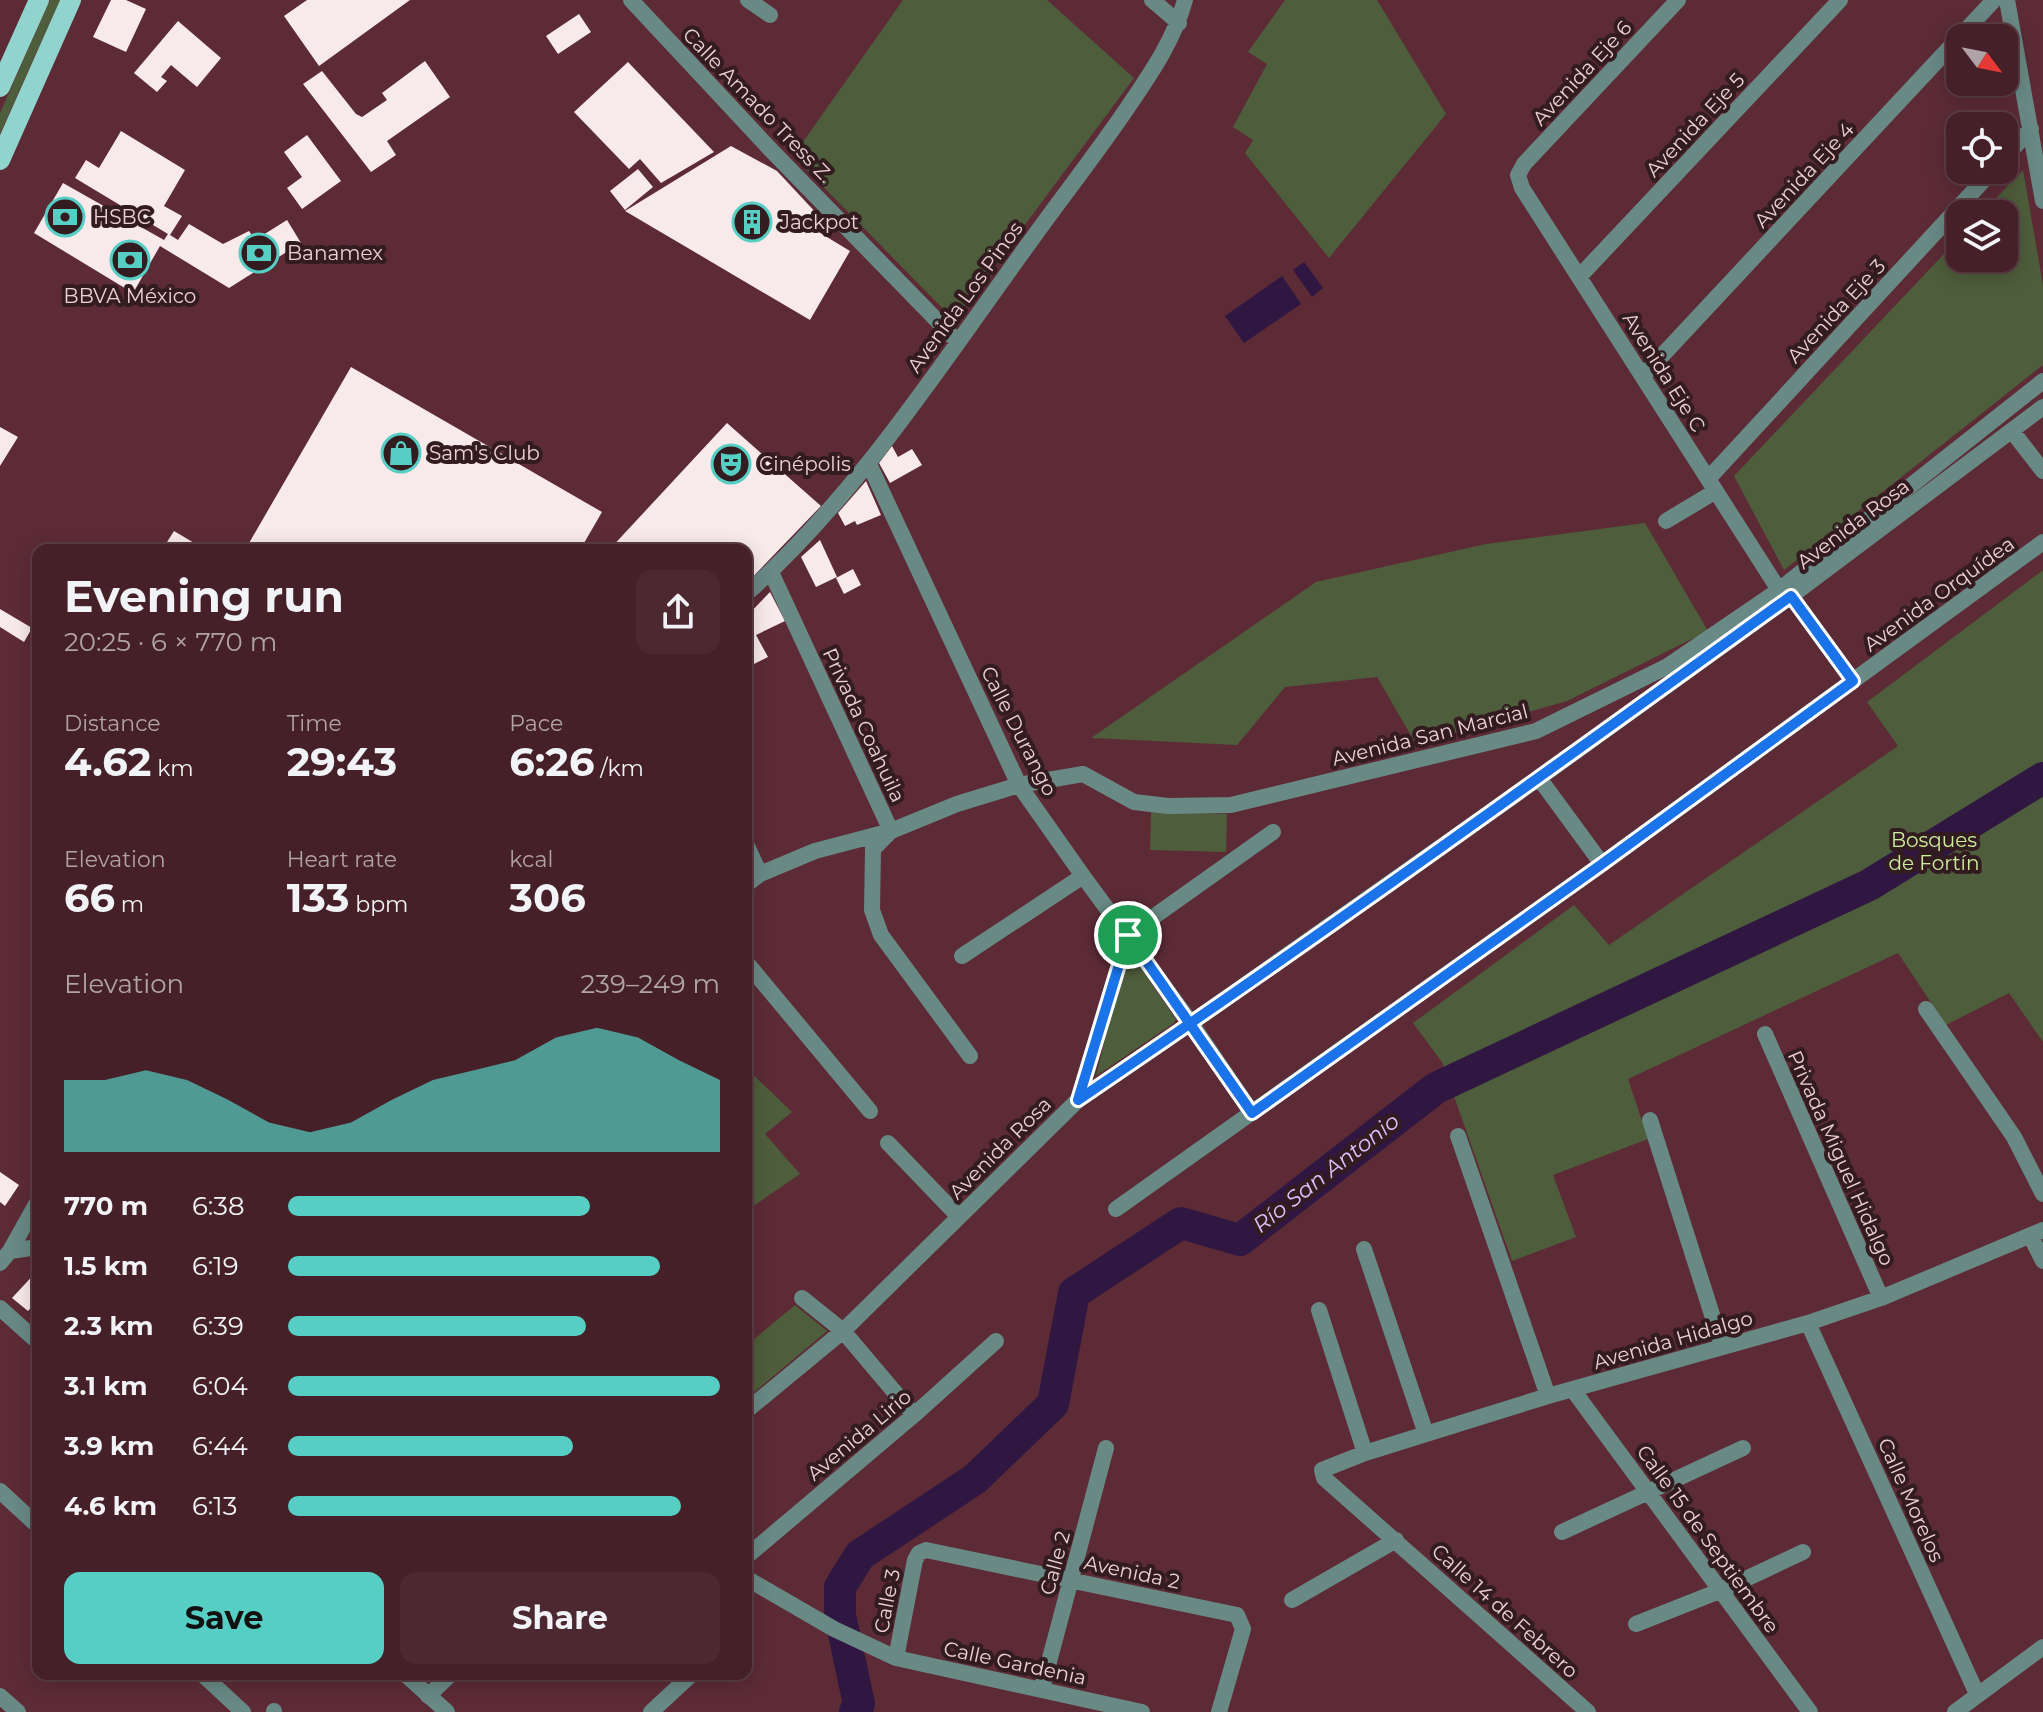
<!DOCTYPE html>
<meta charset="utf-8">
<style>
:root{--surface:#452028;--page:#4c2830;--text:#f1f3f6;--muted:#b0a3a8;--line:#5d3e45;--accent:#56cec3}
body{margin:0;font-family:Montserrat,sans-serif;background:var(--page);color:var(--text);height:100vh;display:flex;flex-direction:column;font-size:30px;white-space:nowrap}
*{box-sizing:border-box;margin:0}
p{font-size:26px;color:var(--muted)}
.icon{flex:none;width:44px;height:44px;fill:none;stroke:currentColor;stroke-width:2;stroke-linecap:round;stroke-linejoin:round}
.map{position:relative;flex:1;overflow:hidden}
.side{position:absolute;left:32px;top:544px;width:720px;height:1136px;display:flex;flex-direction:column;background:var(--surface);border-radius:16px;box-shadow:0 4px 20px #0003,0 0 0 2px var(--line)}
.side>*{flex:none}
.needle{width:52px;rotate:122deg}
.fabs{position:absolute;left:1946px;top:24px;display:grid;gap:16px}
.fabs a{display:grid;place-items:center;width:72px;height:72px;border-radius:16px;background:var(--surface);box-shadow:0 4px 20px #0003,0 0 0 2px var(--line);font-size:40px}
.pin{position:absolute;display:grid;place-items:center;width:68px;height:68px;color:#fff;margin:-34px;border:4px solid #fff;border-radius:50%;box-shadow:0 2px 8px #0007}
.round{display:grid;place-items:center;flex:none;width:84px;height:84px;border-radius:16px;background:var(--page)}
.summary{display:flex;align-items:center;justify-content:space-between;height:136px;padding:0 32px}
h1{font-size:44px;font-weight:700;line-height:60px}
.metrics{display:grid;grid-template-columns:repeat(3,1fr);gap:12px;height:136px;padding:8px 32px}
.metrics div{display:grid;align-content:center}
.metrics b{font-size:40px;font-weight:700}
.metrics small{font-size:22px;font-weight:400}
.metrics p{font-size:22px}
.chart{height:224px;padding:16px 32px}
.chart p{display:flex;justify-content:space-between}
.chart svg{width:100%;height:144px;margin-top:8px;fill:var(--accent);opacity:.7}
.primary-button{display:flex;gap:16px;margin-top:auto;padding:16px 32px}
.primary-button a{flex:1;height:92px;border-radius:16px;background:var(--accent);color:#111;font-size:32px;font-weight:700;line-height:92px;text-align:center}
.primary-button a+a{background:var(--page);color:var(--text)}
ul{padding:0 32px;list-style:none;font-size:26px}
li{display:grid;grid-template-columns:128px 96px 1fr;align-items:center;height:60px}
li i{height:20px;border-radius:10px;background:var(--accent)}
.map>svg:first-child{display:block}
</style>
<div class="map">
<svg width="2043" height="1712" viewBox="0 0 2043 1712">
<rect width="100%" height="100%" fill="#5c2b36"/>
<path fill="#4e5d3b" d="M50,0H60L0,134V113Z
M903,0H1047L1134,78L954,320L793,156Z
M1285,0H1377L1446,114L1329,258L1245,153L1253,140L1233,127L1267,64L1248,52Z
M2023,170L2043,285V365L1784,570L1734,476L1960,237V258H2004V214H1981Z
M1645,523L1708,631L1567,701L1416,744L1377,677L1285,687L1237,745L1091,738L1316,582L1486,544Z
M2043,570V1042L2009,993L1946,1025L1898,953L1628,1079L1648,1139L1553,1175L1576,1237L1512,1261L1442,1062L1413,1023L1574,905L1609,945L1898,746L1867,702Z
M1151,812L1227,814L1226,852L1150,850Z
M1130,959L1135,960L1176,1019L1174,1023L1096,1076L1124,961Z
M746,1068L792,1112L765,1134L800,1174L746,1211Z
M795,1305L827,1331L751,1395L746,1389V1346Z"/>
<path fill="#2f1742" d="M1304,262L1323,288L1312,297L1293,270Z
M1282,276L1301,304L1244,343L1225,316Z"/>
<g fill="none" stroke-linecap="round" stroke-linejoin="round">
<path stroke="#2f1742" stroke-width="32" d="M855,1712L859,1704L840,1615V1587L860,1555L975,1479L1053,1404L1074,1293L1181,1223L1240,1240L1436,1088L1869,885L2043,778"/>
</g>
<path fill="#f8e9eb" d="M111,0H126L146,9L126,52L93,37Z
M307,0H410L319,66L284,16Z
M579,14L591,32L558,54L546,36Z
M178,21L221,58L197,87L171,65L161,77L167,81L157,92L134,73Z
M425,61L450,97L387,141L396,155L371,172L303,84L322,71L356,114L362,117L387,100L382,93Z
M628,62L714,152L661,183L640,159L629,169L574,112Z
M121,131L185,170L164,206L182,216L170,235L178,240L189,224L223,244L249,231L255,240L287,220L301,243L229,288L160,246L133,293L34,233L63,183L164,240L168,234L75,178L86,160L99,168Z
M307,135L341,181L302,209L287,188L302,177L284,152Z
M731,146L777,171L819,216L812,228L850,251L810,320L625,211Z
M638,169L653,187L625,210L610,191Z
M351,367L602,512L580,550H245Z
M727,423L821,506L746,584V550H609Z
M0,427L18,437L0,466Z
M892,446L898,457L912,449L922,465L890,483L879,463Z
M866,481L881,515L857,525L855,521L845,526L838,513Z
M174,531L206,550H162Z
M820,540L837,577L816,587L801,557Z
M853,569L861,585L844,594L836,578Z
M770,592L785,621L756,635L768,657L746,668V617Z
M0,609L32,628L24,642L0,627Z
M0,1172L19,1185L5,1206L0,1202Z
M38,1270V1300L28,1311L12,1298Z"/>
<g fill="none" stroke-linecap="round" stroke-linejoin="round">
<path stroke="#698985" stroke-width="16" d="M631,0L770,149L957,341
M748,0L770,15
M1152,0L1179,23
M1678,0L1524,164L1518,175L1522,188L1779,590
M2007,0L2043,201
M2004,158L2031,129
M1579,277L1840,0
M1643,376L1994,0
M2012,431L2043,471
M869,464L1019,785L1083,876L1191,1023L1252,1113
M1708,479L1993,170
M1666,521L1716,491
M771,572L891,831L873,849L872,910L881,935L970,1056
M746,594C861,492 945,358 1035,235C1066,192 1099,150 1128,107C1151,73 1174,40 1185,0
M1791,596L1853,681
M1539,778L1602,864
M746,844L760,874
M746,885L760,874L815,851L891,831L957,804L1019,785L1083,774L1134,802L1168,806L1231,805L1536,731L1666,667L1779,590L2043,381
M962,956L1083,876
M746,962L870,1111
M1926,1009L2014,1137L2043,1194
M1765,1034L1881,1298
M1078,1100L1128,935L1273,832
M1650,1120L1722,1346
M1458,1136L1548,1396
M888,1143L959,1217
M1116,1209L1602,864L2043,542
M2031,1237L2043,1261
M1364,1249L1426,1434
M10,1251L38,1247
M0,1263L10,1251L38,1201
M802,1298L843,1331L914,1415
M0,1308L38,1342
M1319,1310L1365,1453
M1808,1323L1977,1694
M1573,1390L1810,1712
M746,1411L843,1331L1078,1100L1191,1023L1539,778L1791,596L2043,407
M0,1491L38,1526
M1562,1532L1743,1448
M746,1557L914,1415L996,1341
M746,1578L834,1629L896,1658L1142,1712
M1292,1600L1396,1540
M1636,1624L1722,1590L1803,1552
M896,1658L915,1560L919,1553L926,1550L1237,1615L1243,1629L1219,1712
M202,1674L243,1712
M405,1674L447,1712
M1042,1688L1106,1448
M0,1696L18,1712
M428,1696L451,1674
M274,1712V1711
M651,1712L692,1674
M1588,1712L1324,1478L1322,1470L1365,1453L1548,1396L1808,1323L1881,1298L2043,1230
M1955,1712L2043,1647"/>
<path stroke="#90d4cd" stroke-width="20" d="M0,87L39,0
M0,160L71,0"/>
</g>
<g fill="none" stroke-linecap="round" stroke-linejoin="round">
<g stroke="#fff" stroke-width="16">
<path id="route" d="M1128,935L1078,1100C1319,937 1555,766 1791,596L1853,681L1602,864L1252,1113L1128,935"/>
</g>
<use href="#route" stroke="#1a73e8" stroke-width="10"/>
</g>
<defs>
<g id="bank-ring" transform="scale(2)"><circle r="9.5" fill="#321c20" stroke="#56cec3" stroke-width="1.5"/><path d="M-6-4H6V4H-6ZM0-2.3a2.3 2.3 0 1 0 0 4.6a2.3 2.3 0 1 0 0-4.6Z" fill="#56cec3"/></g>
<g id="building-ring" transform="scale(2)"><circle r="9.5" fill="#321c20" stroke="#56cec3" stroke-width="1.5"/><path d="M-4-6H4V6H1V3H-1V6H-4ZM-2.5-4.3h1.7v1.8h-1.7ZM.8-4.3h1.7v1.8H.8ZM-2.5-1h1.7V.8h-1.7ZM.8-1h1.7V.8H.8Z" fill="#56cec3"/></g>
<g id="shop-ring" transform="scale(2)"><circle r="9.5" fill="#321c20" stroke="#56cec3" stroke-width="1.5"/><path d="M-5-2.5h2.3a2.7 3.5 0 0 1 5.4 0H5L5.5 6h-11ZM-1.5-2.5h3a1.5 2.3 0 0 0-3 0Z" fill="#56cec3"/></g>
<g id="theatre-ring" transform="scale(2)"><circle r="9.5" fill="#321c20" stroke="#56cec3" stroke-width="1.5"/><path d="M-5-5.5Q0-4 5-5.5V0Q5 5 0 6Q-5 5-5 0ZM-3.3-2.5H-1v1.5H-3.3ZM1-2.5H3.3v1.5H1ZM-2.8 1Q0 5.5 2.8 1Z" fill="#56cec3"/></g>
</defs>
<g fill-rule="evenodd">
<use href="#bank-ring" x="65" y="217"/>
<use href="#building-ring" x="752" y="222"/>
<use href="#bank-ring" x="259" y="253"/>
<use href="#bank-ring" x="130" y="260"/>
<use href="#shop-ring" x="401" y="453"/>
<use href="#theatre-ring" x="731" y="464"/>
</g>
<g text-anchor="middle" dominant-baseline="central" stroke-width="8" stroke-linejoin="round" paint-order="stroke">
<g font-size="20" fill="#eecfd4" stroke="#321c20">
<text transform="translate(1582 73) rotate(-47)">Avenida Eje 6</text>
<text transform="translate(758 105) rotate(46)">Calle Amado Tress Z.</text>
<text transform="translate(1695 125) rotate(-47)">Avenida Eje 5</text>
<text transform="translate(1804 175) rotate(-47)">Avenida Eje 4</text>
<text transform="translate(965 297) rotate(-54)">Avenida Los Pinos</text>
<text transform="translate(1836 311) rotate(-47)">Avenida Eje 3</text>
<text transform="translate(1664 372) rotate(58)">Avenida Eje C</text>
<text transform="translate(1853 524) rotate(-37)">Avenida Rosa</text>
<text transform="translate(1939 594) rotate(-36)">Avenida Orquídea</text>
<text transform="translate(864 725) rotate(65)">Privada Coahuila</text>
<text transform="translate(1019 731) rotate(63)">Calle Durango</text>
<text transform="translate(1430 735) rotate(-14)">Avenida San Marcial</text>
<text transform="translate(1000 1148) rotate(-45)">Avenida Rosa</text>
<text transform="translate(1841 1158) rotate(66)">Privada Miguel Hidalgo</text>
<text transform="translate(1673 1340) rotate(-16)">Avenida Hidalgo</text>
<text transform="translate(859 1435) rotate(-40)">Avenida Lirio</text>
<text transform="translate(1911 1500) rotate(66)">Calle Morelos</text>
<text transform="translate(1708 1539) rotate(54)">Calle 15 de Septiembre</text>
<text transform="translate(1055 1563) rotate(-75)">Calle 2</text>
<text transform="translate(1132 1572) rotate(12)">Avenida 2</text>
<text transform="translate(887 1601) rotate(-79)">Calle 3</text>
<text transform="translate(1505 1611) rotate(42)">Calle 14 de Febrero</text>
<text transform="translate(1015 1663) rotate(12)">Calle Gardenia</text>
</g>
<g font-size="20" fill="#eecfd4" stroke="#321c20" text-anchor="start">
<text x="93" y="217">HSBC</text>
<text x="780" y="222">Jackpot</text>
<text x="287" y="253">Banamex</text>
<text x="130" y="296" text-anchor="middle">BBVA México</text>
<text x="429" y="453">Sam's Club</text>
<text x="759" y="464">Cinépolis</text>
</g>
<g font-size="20" fill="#cbed9c" stroke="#321c20">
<text x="1934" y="840">Bosques<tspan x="1934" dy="23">de Fortín</tspan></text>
</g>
<g font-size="22" font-style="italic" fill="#e0c1fe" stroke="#321c20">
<text transform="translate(1326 1173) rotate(-38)">Río San Antonio</text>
</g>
</g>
</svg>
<div class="fabs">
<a><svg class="needle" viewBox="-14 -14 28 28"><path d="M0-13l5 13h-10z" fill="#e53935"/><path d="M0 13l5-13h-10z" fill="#b0a3a8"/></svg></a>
<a><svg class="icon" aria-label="locate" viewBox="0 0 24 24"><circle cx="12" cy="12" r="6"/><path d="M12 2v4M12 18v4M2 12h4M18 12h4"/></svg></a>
<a><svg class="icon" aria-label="layers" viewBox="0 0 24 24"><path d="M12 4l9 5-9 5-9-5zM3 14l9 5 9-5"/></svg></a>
</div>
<div class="pin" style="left:1128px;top:935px;background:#1e9e55"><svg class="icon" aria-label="arrive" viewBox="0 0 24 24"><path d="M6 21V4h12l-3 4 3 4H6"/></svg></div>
<section class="side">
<div class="summary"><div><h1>Evening run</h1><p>20:25 · 6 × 770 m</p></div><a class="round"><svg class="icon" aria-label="share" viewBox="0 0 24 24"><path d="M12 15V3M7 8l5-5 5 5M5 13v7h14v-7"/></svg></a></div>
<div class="metrics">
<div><p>Distance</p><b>4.62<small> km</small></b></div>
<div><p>Time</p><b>29:43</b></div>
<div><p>Pace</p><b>6:26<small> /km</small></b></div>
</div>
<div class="metrics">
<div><p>Elevation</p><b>66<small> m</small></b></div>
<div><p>Heart rate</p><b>133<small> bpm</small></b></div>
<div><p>kcal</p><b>306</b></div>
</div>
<div class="chart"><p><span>Elevation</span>239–249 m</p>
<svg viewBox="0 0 160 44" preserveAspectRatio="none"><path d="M0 44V22L10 22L20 19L30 22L40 28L50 35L60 38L70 35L80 28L90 22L100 19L110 16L120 9L130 6L140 9L150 16L160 22V44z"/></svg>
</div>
<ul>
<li><b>770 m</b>6:38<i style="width:70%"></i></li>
<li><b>1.5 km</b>6:19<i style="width:86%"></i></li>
<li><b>2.3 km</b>6:39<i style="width:69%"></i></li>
<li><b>3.1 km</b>6:04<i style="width:100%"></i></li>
<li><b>3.9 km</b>6:44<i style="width:66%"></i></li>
<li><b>4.6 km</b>6:13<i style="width:91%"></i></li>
</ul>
<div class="primary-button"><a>Save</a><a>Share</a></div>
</section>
</div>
